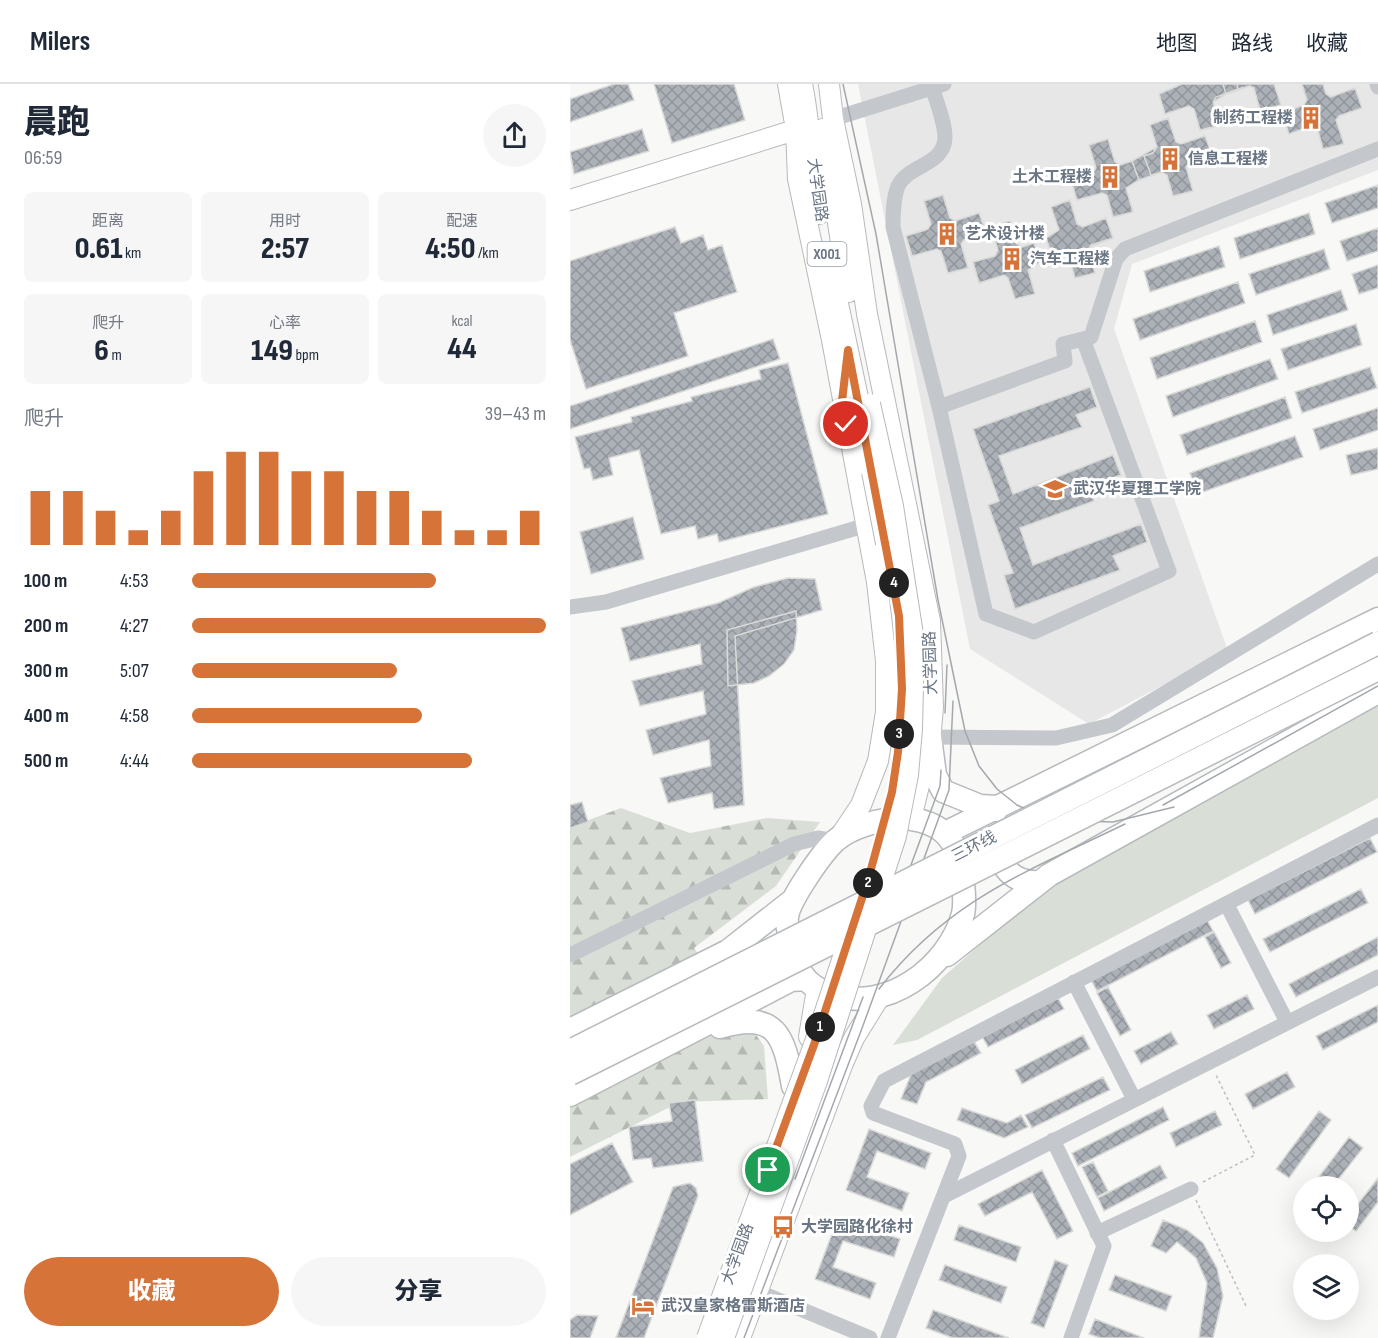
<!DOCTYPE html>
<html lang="zh">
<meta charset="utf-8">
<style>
:root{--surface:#fff;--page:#f6f6f7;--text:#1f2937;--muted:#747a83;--line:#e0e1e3;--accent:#d57339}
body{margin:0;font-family:"Sofia Sans Condensed","Noto Sans SC",sans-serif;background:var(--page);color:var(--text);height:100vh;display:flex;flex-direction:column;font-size:22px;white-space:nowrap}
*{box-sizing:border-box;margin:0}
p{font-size:20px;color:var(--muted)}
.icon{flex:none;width:33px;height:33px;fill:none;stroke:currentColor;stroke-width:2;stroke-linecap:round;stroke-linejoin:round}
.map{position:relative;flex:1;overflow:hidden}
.drawer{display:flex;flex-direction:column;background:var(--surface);width:570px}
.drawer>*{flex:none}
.controls{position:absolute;left:723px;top:1092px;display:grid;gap:12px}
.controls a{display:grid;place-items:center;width:66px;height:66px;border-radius:50%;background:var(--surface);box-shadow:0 6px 24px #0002;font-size:30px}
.pin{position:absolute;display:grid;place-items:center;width:51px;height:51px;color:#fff;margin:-26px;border:3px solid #fff;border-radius:50%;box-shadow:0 2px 6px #0007}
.km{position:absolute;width:30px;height:30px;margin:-15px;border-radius:50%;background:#222;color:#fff;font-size:16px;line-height:30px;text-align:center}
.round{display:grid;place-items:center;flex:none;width:63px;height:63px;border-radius:32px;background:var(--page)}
.summary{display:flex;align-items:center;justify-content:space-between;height:102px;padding:0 24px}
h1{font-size:33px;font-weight:800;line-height:45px}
.stats{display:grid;grid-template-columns:repeat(3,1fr);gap:9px;height:102px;padding:6px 24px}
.stats div{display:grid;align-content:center;border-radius:9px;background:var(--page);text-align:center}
.stats b{font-size:30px;font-weight:800}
.stats small{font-size:16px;font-weight:400}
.stats p{font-size:16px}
.chart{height:168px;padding:12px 24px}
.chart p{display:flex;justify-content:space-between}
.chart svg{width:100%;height:108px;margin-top:6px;stroke:var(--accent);stroke-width:6}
.button{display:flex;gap:12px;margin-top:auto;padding:12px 24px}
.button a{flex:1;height:69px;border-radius:36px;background:var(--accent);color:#fff;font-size:24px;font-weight:800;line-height:69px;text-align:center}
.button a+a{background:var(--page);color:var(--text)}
ul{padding:0 24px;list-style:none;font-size:20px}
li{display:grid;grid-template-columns:96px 72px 1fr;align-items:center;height:45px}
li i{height:15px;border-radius:8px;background:var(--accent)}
header{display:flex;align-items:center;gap:36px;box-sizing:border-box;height:84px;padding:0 30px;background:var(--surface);border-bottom:2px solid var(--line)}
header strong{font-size:28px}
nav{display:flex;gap:33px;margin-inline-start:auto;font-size:21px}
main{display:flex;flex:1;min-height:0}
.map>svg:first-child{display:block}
</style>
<header>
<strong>Milers</strong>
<nav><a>地图</a><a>路线</a><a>收藏</a></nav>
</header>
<main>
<section class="drawer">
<div class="summary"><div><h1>晨跑</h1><p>06:59</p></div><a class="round"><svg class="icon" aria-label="share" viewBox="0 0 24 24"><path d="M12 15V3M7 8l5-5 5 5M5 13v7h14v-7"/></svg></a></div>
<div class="stats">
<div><p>距离</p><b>0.61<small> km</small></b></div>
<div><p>用时</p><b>2:57</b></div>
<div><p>配速</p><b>4:50<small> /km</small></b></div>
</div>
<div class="stats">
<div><p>爬升</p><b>6<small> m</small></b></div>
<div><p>心率</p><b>149<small> bpm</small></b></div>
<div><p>kcal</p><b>44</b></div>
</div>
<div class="chart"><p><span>爬升</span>39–43 m</p>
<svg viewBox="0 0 160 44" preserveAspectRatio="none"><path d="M5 44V22M15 44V22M25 44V30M35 44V38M45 44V30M55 44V14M65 44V6M75 44V6M85 44V14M95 44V14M105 44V22M115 44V22M125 44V30M135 44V38M145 44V38M155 44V30"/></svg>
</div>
<ul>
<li><b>100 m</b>4:53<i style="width:69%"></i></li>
<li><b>200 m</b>4:27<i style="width:100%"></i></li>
<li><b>300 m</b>5:07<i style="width:58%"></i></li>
<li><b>400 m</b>4:58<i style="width:65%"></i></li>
<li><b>500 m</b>4:44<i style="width:79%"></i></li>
</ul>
<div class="button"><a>收藏</a><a>分享</a></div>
</section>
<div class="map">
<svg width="808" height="1254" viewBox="0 0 808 1254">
<defs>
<pattern id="forest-firs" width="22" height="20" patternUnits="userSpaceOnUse" patternTransform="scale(1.5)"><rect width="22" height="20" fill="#d9dfd7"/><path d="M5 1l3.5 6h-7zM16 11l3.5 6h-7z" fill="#b4b9b4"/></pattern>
<pattern id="building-cross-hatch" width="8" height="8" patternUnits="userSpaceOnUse" patternTransform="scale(1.5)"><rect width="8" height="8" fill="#acb1b8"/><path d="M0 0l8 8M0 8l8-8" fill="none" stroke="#90959b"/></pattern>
</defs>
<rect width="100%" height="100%" fill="#f8f8f6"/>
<path fill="#e6e7e6" d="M288,0H808V86L562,180L544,245L658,567L519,640L400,565Z"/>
<path fill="url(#forest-firs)" d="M51,724L120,749L197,734L250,738L206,802L124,864L194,962L198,1015L110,1018L0,1073V743Z"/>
<path fill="#d9dfd7" d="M808,618V714L347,956L323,961L372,894L463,814L472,787Z"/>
<path fill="url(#building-cross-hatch)" stroke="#dadad8" stroke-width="1.5" d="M44,0H58L64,16L0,38V15Z
M84,0H164L175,36L102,59Z
M612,0H667L668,5L646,13L643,18L651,41L630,46L624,25L619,22L595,30L589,10Z
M612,0H653L656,10L643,18L651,41L630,46L624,25L619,22L595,30L589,10Z
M653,0H704L711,21L690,26L684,4L680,2L656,10Z
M667,0H704L711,21L690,26L684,4L680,2L668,5Z
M732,0H753L756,10L761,13L785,4L792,24L769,32L766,36L774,60L753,65L747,43L743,41L719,50L712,29L734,21L737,16Z
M598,34L606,58L611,60L635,52L642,71L619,79L616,83L623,107L603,112L597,91L592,88L581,91L574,72L583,69L587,63L580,41Z
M598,34L606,58L611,60L635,52L642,71L619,79L616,83L623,107L603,112L597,91L592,88L569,96L562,77L587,63L580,41Z
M72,45L79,67L4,90L0,68Z
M538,55L545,78L550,81L562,77L569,96L556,104L563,128L543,133L537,111L532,109L507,116L501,96L523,89L526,84L519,61Z
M538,55L545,78L550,81L562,77L569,96L556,104L563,128L543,133L537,111L532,109L507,116L501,96L523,89L526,84L519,61Z
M808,101V124L762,139L755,119Z
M373,111L380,134L385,137L409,129L416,148L394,156L391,160L398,184L378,189L371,167L367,165L342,172L336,152L358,145L361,140L354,117Z
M500,116L507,140L513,143L536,134L543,154L521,161L518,166L525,189L505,194L499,173L494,170L483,174L476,154L489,146L481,123Z
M500,116L507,140L513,143L536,134L543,154L521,162L518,166L525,189L505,194L499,173L494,170L483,174L476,154L489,146L481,123Z
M739,129L745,150L670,175L664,154Z
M440,137L447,160L452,163L464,159L471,178L458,186L465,210L445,215L438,194L434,191L409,199L403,178L425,172L428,166L421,143Z
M440,137L447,160L452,163L464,159L471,178L458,186L465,210L445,215L438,194L434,191L409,199L403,178L425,172L428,166L421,143Z
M105,143L111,159L133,151L138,166L152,161L167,208L104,229L118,272L16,305L0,256V177Z
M808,144V167L777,177L770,157Z
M649,162L655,183L580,208L574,187Z
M754,165L760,185L686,211L679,190Z
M808,181V204L789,210L782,190Z
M668,198L675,219L570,256L563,235Z
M771,206L778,226L703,251L697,231Z
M685,237L692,258L587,295L580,274Z
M786,240L792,261L718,286L711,265Z
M203,255L210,275L0,345V322Z
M700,275L708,295L603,333L596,312Z
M218,279L258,430L149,458L147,450L128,455L125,442L91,450L69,366L39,374L43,391L23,396L20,384L14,385L5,353L62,338L61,333L122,317L121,313L191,295L189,286Z
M800,283L807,304L732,329L725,308Z
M520,303L527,323L506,331L512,343L429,372L443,410L543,371L551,391L518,402L524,417L450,444L463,481L571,440L577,458L543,472L550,486L445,525L434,491L443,489L418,421L429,417L403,345Z
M715,313L722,334L617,371L610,351Z
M808,324V346L750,366L743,345Z
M725,352L733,373L627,410L620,389Z
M808,364V385L781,391L776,371Z
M63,433L74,475L21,490L10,448Z
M218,494L245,495L252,526L165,552L174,721L144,725L142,709L98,719L90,694L141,682L139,656L83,671L76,646L136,630L133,607L70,622L62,597L132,580L130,560L60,577L51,544L148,519L184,503Z
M226,527L227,546L224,566L214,580L199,592L184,599L158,602L157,546Z
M12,718L18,738L0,744V721Z
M800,754L807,768L685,830L678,816Z
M791,805L798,819L700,868L693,855Z
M636,834L643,847L527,907L520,894Z
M644,848L661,879L651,884L635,853Z
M808,853V871L726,913L719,900Z
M538,903L561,946L550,952L527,909Z
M677,911L684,925L644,945L637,931Z
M488,914L494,925L418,963L412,952Z
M808,921V938L753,966L746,952Z
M601,948L608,960L571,980L564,967Z
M513,951L520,965L452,1000L445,986Z
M403,956L411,969L356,998L347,1020L331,1015L342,988Z
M717,988L725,1003L683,1025L675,1010Z
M533,993L540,1006L462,1044L455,1031Z
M125,1016L133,1077L83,1084L81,1074L63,1076L59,1043L102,1037L99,1019Z
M593,1023L599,1036L508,1082L502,1069Z
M392,1024L437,1039L451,1031L458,1043L434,1054L387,1036Z
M645,1027L652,1041L606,1063L600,1049Z
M749,1027L761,1036L719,1094L706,1085Z
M299,1045L361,1069L355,1085L307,1067L297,1093L339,1109L332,1127L276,1106Z
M779,1053L793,1064L763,1102H742Z
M42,1059L63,1098L0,1131V1080Z
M523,1078L538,1107L527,1113L512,1083Z
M590,1081L597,1094L534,1127L528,1114Z
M472,1086L503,1147L487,1155L462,1108L415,1132L408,1120Z
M808,1094V1118L786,1147L778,1141V1133Z
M120,1099L126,1104L128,1112L74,1254H46L103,1103Z
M268,1134L330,1155L324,1173L273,1157L263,1183L306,1199L300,1215L245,1195Z
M593,1136L617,1146L633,1159L647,1184L653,1212L643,1254L629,1253L637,1199L626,1174L607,1158L596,1169L581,1162Z
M389,1141L451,1163L446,1178L384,1156Z
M485,1176L498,1181L474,1244L461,1239Z
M375,1181L437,1203L431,1219L369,1196Z
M545,1191L602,1212L596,1227L539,1206Z
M363,1226L439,1254H383L356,1244Z
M7,1231L28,1232L20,1254H0V1236Z
M525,1235L574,1254H530L519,1250Z"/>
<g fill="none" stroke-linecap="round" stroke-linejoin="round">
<g stroke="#b6b9bd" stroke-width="22">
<path id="major" d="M218,0L226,45L228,95L262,256L307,498L316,577V628L308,677L291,721L269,754
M232,0C241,43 241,87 249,130
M259,0L263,35L281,120L297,230L360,537L363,623L360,657L341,734
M253,45L279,208
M0,116L238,42
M260,182L290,323
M239,953L247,905
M170,1254L273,979L284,954L310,912"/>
</g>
<g stroke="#b7babd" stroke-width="25">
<path id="highway" d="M360,653L365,691L373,707L410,722L427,723L426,726
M333,734C370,737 387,753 392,789C393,802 396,817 393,830C378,884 316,930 260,910C233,901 225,883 221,856C219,849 216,840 217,833C219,816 252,769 265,757C282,742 311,735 333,734Z
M375,749L808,535
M422,757C431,782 441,800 470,798
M377,871L479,791L808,608
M150,943C207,926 214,952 223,1002
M0,946L158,867L223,816
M0,1011L221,896L235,895"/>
</g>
<path stroke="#bcbec1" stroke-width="1.5" stroke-dasharray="3 3" stroke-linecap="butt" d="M633,1098L685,1071L645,989
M626,1116L676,1222"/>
<path stroke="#c4c7cb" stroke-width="15" d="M361,0C366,16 375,38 375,54C374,81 338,81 328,102C323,115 323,130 323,143L369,323L495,277L493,260L521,253L546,175L555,165L808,65
M807,0L808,3
M263,35L374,0
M369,323L416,530L464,548L599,487L513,255
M0,523L36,518L297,441
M360,653L486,654L542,641L808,480
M657,821L717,938
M0,871L224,760L248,754L265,757
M504,898L564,1015
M483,1056L534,1162L501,1254
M374,1112L808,893
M527,1149L621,1105
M179,1201L187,1207L300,1254
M318,1254L389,1072L385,1060L303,1029L301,1022L314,997L808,741"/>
<use href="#major" stroke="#fff" stroke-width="20"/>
<use href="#highway" stroke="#fff" stroke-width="22"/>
<path stroke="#a4a8ae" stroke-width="1.5" d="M273,0L306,150L368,516L395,647L409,682L427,705L447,721L479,736L543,738L604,723
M375,629L377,581
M593,721L808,602
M334,800L370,702L371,686
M309,905C378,816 458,787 555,740
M225,1095L293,913
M174,1254L291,947L379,706L383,617"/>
<g stroke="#b6b9bd" stroke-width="22" stroke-linecap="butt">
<path id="major-bridge" d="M302,388L316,459
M137,1254L245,958L280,852
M154,1254L247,997L326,752L338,691L342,645L344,557L323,422L300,320"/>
</g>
<g stroke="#b7babd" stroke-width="25" stroke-linecap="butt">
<path id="highway-bridge" d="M0,967L808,559
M0,990L808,585"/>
</g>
<use href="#major-bridge" stroke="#fff" stroke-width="20"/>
<use href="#highway-bridge" stroke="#fff" stroke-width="22"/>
</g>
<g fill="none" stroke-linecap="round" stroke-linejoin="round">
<g stroke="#fff" stroke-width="12">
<path id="route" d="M198,1086L245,958L298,796L322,708L328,668L332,605L329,532L278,266L272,317L276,340"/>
</g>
<use href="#route" stroke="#d57339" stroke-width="8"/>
</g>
<defs>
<g id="building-bare" transform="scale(1.8)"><path d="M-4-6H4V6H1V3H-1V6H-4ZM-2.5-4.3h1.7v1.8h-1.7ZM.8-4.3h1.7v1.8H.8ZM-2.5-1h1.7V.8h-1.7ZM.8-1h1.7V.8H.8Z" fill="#d57339" stroke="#fff" stroke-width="2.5" paint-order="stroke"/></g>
<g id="university-bare" transform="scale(1.8)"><path d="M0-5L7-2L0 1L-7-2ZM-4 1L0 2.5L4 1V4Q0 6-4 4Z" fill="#d57339" stroke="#fff" stroke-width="2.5" paint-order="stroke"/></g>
<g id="bus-bare" transform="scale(1.8)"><path d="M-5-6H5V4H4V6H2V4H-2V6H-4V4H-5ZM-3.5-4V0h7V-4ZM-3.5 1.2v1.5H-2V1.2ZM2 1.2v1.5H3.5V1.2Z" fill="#d57339" stroke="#fff" stroke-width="2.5" paint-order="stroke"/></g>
<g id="hotel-bare" transform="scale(1.8)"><path d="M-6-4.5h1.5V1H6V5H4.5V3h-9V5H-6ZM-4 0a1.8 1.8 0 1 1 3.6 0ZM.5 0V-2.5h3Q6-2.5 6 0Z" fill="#d57339" stroke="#fff" stroke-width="2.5" paint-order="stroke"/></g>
</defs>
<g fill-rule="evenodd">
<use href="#building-bare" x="741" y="34"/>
<use href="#building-bare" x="600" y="75"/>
<use href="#building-bare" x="540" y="93"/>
<use href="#building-bare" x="377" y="150"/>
<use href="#building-bare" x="442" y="175"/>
<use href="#university-bare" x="485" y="405"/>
<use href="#bus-bare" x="213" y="1143"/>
<use href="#hotel-bare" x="73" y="1222"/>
</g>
<g text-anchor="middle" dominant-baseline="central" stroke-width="6" stroke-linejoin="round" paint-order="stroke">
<rect fill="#fff" stroke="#979ea9" stroke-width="1.5" x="237.5" y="158" width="39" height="24" rx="4.5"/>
<g font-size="15" font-weight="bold" fill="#6a7584">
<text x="257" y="170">X001</text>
</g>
<g font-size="16" font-weight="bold" fill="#6a7584" stroke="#fff" text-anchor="start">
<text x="723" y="34" text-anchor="end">制药工程楼</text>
<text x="618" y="75">信息工程楼</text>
<text x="522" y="93" text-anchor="end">土木工程楼</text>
<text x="395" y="150">艺术设计楼</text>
<text x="460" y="175">汽车工程楼</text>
<text x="503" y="405">武汉华夏理工学院</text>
<text x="231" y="1143">大学园路化徐村</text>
<text x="91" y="1222">武汉皇家格雷斯酒店</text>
</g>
<g font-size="16" fill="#6a7584" stroke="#fff">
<text transform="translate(247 106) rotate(82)">大学园路</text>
<text transform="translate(361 579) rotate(-92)">大学园路</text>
<text transform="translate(404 763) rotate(-27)">三环线</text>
<text transform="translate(168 1170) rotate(-70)">大学园路</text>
</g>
</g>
</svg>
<div class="controls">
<a><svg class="icon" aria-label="locate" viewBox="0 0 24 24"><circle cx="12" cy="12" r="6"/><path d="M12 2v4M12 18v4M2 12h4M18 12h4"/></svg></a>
<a><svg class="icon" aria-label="layers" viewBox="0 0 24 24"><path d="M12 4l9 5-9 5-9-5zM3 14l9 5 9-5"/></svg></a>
</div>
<div class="pin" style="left:198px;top:1086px;background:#1e9e55"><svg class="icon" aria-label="arrive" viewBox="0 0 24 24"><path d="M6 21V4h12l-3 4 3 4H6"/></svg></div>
<div class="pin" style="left:276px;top:340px;background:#d93025"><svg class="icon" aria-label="check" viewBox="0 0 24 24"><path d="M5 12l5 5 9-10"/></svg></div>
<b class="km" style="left:250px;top:943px">1</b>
<b class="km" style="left:298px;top:799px">2</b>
<b class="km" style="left:329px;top:650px">3</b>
<b class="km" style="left:324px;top:499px">4</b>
</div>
</main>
